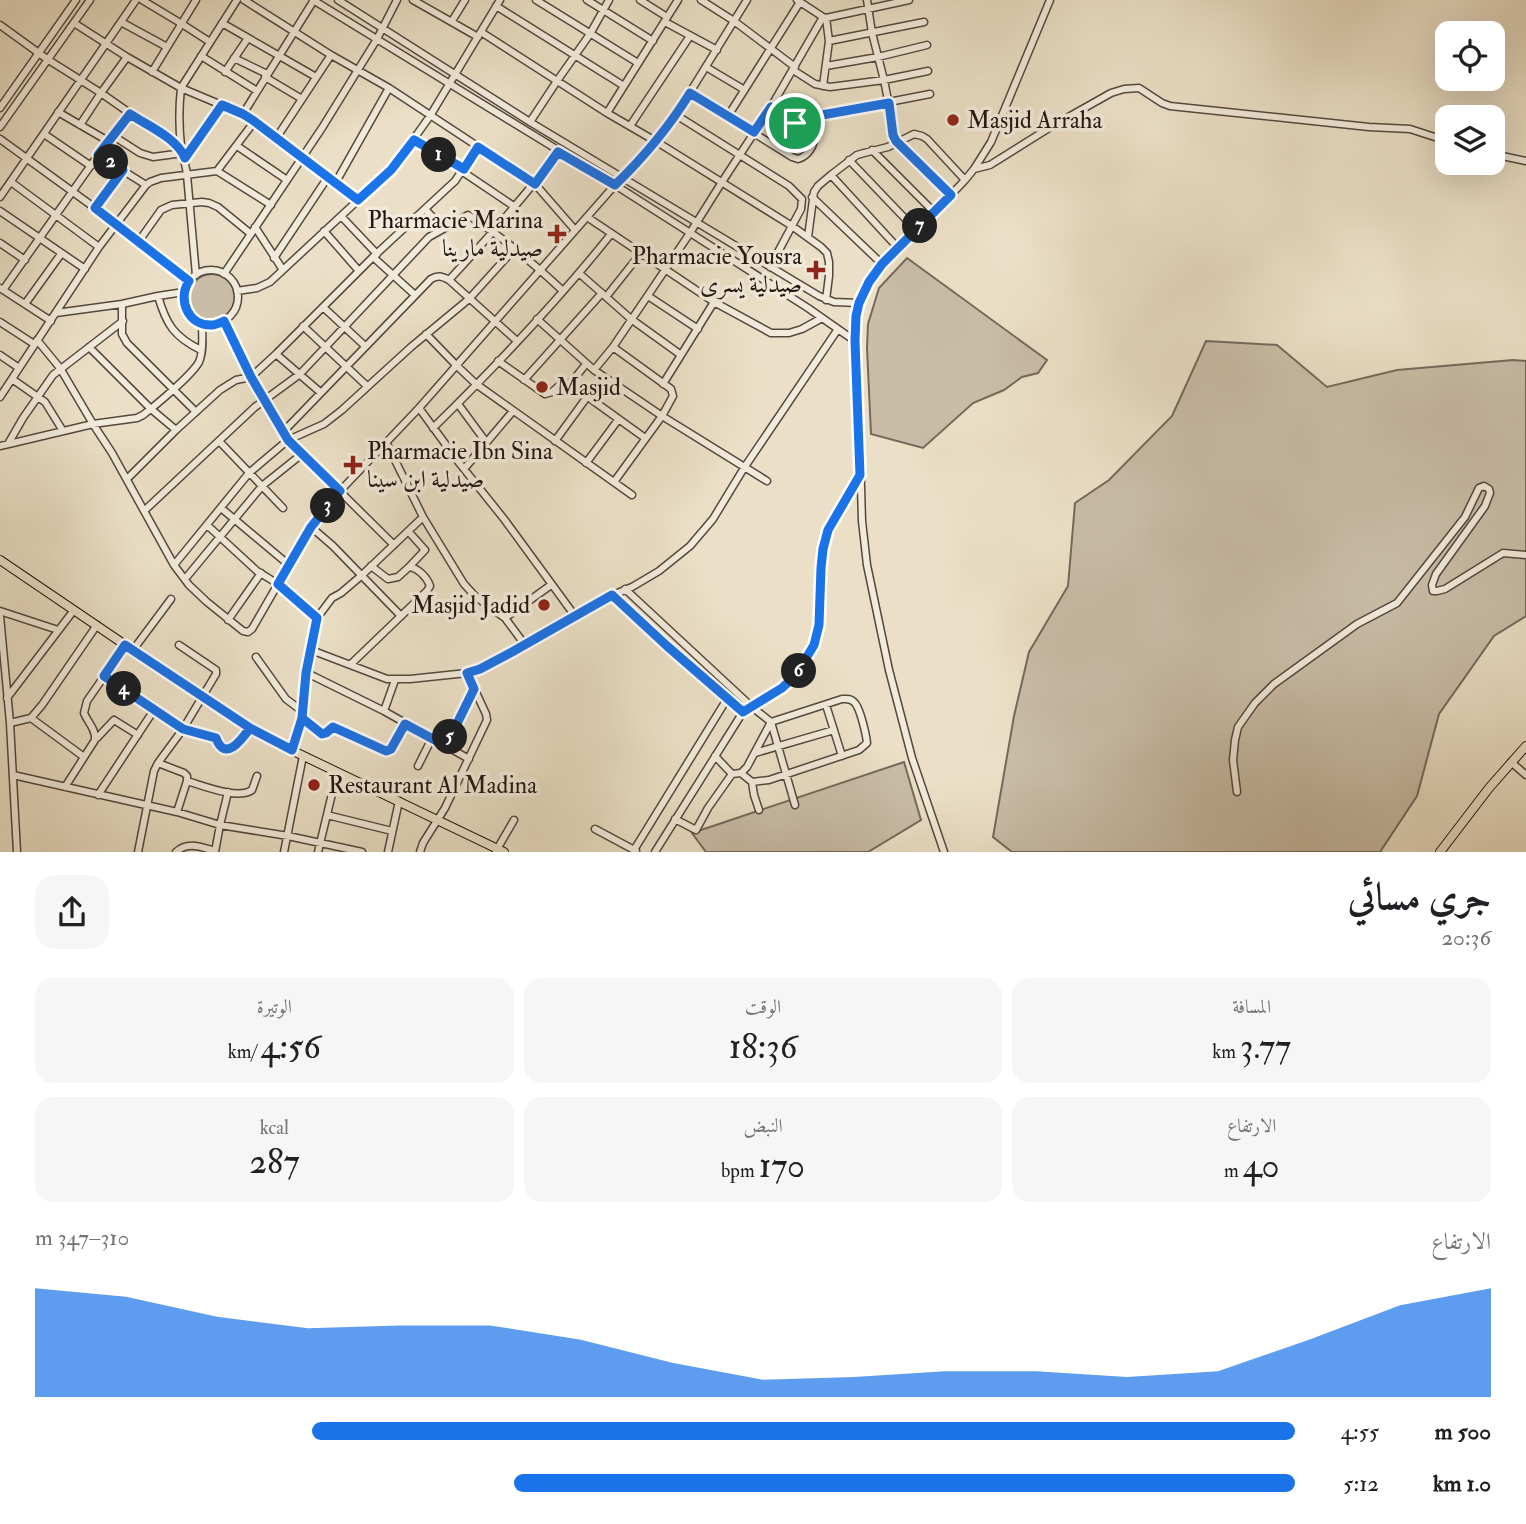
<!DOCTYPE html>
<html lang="ar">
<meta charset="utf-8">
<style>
:root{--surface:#fff;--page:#f6f6f6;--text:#202124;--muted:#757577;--accent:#1a73e8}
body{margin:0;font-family:"IM FELL Double Pica",Amiri,serif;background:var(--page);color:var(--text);direction:rtl;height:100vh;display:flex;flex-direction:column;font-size:26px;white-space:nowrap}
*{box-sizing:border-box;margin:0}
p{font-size:23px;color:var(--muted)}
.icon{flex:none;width:38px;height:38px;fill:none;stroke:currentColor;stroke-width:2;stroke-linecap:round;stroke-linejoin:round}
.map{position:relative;height:852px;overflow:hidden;direction:ltr}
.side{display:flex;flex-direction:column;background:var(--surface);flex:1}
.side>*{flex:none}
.tools{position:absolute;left:1435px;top:21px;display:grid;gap:14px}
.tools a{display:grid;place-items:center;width:70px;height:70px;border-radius:14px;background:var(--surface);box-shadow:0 7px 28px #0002;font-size:35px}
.pin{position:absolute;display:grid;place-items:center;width:60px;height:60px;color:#fff;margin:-30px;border:4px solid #fff;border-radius:50%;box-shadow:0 2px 7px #0007}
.km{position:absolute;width:35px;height:35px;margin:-18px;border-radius:50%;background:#222;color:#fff;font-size:19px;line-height:35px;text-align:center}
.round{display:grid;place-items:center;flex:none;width:74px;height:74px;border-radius:21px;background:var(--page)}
.summary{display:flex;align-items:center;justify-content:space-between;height:119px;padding:0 35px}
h1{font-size:38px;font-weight:600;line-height:52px}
.metrics{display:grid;grid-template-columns:repeat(3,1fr);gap:10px;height:119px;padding:7px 35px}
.metrics div{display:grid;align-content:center;border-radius:18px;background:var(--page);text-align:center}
.metrics b{font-size:35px;font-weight:600}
.metrics small{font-size:19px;font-weight:400}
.metrics p{font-size:19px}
.chart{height:196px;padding:14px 35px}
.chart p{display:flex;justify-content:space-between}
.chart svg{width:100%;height:126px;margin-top:7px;fill:var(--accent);opacity:.7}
ul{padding:0 35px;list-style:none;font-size:23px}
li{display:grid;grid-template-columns:112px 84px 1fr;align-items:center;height:52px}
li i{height:18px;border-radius:9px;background:var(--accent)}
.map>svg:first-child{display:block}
</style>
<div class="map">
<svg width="1526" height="852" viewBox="0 0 1526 852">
<rect width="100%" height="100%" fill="#ebe0c7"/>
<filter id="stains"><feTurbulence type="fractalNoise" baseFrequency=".00286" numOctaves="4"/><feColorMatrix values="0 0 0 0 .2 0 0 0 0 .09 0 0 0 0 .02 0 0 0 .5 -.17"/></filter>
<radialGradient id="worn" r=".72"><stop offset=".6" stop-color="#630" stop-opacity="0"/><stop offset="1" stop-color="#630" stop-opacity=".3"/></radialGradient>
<path fill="#c9bda8" stroke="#75695c" stroke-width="2" d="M907,258L1047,360L1038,373L1022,377L1004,390L973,403L923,448L871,434L867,348L868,324L879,288Z
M189 297a23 23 0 1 1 46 0a23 23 0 1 1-46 0Z
M1206,341L1277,345L1327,387L1397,370L1513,360L1526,361V616L1494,636L1439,714L1417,796L1380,852H1012L993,837L1014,716L1029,652L1068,586L1075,503L1109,480L1172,416Z
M904,762L921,820L868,852H706L692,833Z"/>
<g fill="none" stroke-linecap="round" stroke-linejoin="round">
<g stroke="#54483e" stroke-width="9">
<path id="minor" d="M142,0L182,24L210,42
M244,0L331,55L389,88L535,184L575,230
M313,0L615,185L808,308L855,341
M338,0L530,122L819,296L834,302L859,303
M413,0L478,37
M536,0L638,63
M587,0L653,41
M640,0L667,17
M701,0L734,21L795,67
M867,0L872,33L884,80L896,141L952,195
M496,6L624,86
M823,17L826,18L909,0
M826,18L829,41
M452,21L465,0
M121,22L167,47
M665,22L717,50
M74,23L127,57L181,88L243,114L277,137L358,200
M222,23L316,77
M0,25L47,59L101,93L181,149
M481,32L607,113L657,142L792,226L821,247L827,253L829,262V276L826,300
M201,56L257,91
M234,58L267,74
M826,66L878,57L927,45
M706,67L743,89
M793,70L815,84L830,87L884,80L928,71
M152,72L196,0
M225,72L248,38
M265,77L302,99
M823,86L829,41L924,22
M690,93L792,157L798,159C808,156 816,145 813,134L771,107
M0,108L76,0
M58,112L108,141
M607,113L678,0
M243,114L314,0
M676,115L789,186L802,199L801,209L770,267
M728,116L800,2
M530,122L557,81L590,34L609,0
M795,123L822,115L930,94
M80,125L101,93L127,57
M630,126L690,36
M0,127L90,0
M44,134L91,166
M112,135L140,153L153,157L183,153
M277,137L331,55
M0,139L95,208L189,281
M414,140L464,169
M237,146L287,180
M872,150L934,212
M1493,154L1526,161
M98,155L146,185
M185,158L222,105
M849,160L916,230
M974,169L990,165L1049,128L1111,93L1124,89L1139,88L1162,103L1170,106L1369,127L1410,129L1447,141
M217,171L254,122
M463,172L515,207
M831,175L898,248
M11,182L99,247
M336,182L389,88
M0,197L136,0
M812,197L882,264
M95,208L123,170
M425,209L443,228
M0,211L85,269
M341,216L377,254
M587,217L714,302L771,333H789L802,329L822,318
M255,227L283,270
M324,231L359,271
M808,237L814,192L818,186L831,175L857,155L864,153L888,147L914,134L922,136L927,139L965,180
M139,241L161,210L172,205L202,202L209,203L218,207L251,234
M0,243L25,260
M373,257L415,295
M274,258L328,177
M184 297a27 27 0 1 1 54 0a27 27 0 1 1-54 0Z
M224,274L322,128L377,39L397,0
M580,274L631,319L681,355
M196,275L187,175C186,165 182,155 181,146C179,128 179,106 181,88L237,0
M449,280C487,239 525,197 558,152
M0,288L51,321
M3,290L108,141L130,114
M237,291L257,288L270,282L383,177L398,161L430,116L500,0
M158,296C166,324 174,337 201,350
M648,296L698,329
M606,297L641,253
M25,304L61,254
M122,304V334L127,343L196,412
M323,307L365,346
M56,313L122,304L158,296L184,292
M537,319L594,370L662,416L767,481
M0,322L34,344
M224,322L251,377L288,440L394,545
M303,326L367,386
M426,334L456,365L476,384L632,495
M37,340L60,368L93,424L112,453L174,565L189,585L207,602L243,631L248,632L252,629L278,584L257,571L207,525
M89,347L151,409L176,430
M613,347L671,389L673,396L662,416L614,482
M276,354L320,392
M0,355L19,368
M498,361L545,394L552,392L562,383L570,384L645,438
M594,370L613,347L690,233L722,182L771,107L823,17L797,0
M12,379L45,402L63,431
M524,380L602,293
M570,384L586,364
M663,384L714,302
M0,397L99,247L146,185L150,182L161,178L217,171L271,205
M458,404L486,442
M419,408L460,464L504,519L575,616
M433,428C496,366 557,302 611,234
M283,432L431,279C438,275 442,276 449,280L517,341
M219,441L283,508
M555,441L587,397
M8,444L23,418L53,375L123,321
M387,444L423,517L464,584L475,596L505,618L525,645
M0,446L93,424L137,418L143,415C156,405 192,375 199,362C204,351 202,335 202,324
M586,463L618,420
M464,469L513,411
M127,479L176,430L220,390L236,380L251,377L276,354L373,257L455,181L478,147
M221,508L289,565
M144,511L255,407L300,374L429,237L468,215C503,237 533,263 563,291
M311,527L333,546L401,616
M408,531L425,550L409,567
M174,565L249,473L288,440L324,424L342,410L411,347L469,299L515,248
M185,579L262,486L302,454
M625,589L752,707L771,722L842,699C847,699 850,698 854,702C860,707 866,734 867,743L859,750L769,780L752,782L741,773
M613,595L667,646L743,712
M0,611L58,630
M0,616L10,723L17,852
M317,618L332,598L341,593L361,576L423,517
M505,618L551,585
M228,620L261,573
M133,650L171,599
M311,650L387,679H410L467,673L512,652L613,595L632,587L659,571L690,546L713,519L744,468L838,329
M256,657L286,699L302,711
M351,664L427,591L430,586C427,577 418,568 409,567L398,577L388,579L371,566
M307,673L384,711L469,759
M104,676L183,729L214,737L221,747C239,750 241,741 250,728
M7,698L74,610
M826,705L842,756
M384,711L395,680
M31,718L84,757
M301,718L322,734L326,733L333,727L386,751L391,749L406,724
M771,722L795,805
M10,723L31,718L42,705L97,625
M97,738L114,720L138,735
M446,746L474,689
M292,750L301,718L307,673L317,618L278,584L311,527L340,491L419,408L615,185L657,142L676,115L747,0
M755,753L834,730
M715,756L732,774
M1511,762L1526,775
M158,763L184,773L187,776V781L177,812
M418,766L432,738
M13,775L177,812L220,825L288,836L362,852
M187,781C204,786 238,800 252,790L257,776
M752,782L754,795L759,810
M65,787L95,740C96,729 88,723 84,713L87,701L126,645
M1237,792L1233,760L1235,740L1238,727L1255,703L1274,684L1357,624L1397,603L1465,517L1479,488L1484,486L1489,489L1490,493L1485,506L1436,574L1432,585L1433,591H1437L1445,589L1503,553L1526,555
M98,795L154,710
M327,815L392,831
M675,819L696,830L708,808L732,774L741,773L747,767L771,722
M595,829L636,851
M634,850L727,699
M496,851L514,820
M138,852L154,771L158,763L183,729L216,674V670L179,645
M176,852C188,841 201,847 215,851
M215,852L220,825L228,792
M284,852L303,756
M318,852L337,773
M388,852L399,801
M420,852L423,843L445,808L487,720L486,714L467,673
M655,852L743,712L782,688L796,675L804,663L814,645L819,625L821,567L823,549L828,530L859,477
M944,852L912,758L889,670L867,565L862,521L856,316C859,304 862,291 870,281C893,245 935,213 965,180L974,169L991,142L1050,0"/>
</g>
<g stroke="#211510" stroke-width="10">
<path id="major" d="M0,560L165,672L264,737L504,852
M1440,852L1489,788L1526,746"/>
</g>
<use href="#minor" stroke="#f2ebdb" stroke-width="6"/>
<use href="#major" stroke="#ebe0c7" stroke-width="8"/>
</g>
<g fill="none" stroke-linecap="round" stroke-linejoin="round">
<g stroke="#fff" stroke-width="14">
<path id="route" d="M795,123L771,107L754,132L690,93C669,127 644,157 615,185L558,152L535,184L478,147L464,169L414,140L391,170L358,200L254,121L243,114L222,105L185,158C177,138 148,126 130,114L98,155L123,170L95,208L189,281C177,299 188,327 213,325C214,325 223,322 224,321L251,377L288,440L340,491L311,527L278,584L317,618L306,673L302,718L292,750L250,728C242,739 225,763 216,738L183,729L104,676L125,645L250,728L292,750L302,718L322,734L326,733L333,727L386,751L391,749L405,724L446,746L474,689L467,673L480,669L512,652L612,595L667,646L743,712L782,688L796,675L814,645L819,625L821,568L823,549L828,530L860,475L855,341L856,316L859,303L869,282L882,264L951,195L896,141L893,135L889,103L822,115L795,123"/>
</g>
<use href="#route" stroke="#1a73e8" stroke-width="9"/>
</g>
<g fill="#8f2418" stroke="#f2ebdb" stroke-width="2.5">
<circle cx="953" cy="120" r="7"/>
<path d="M553.5 223.5h7v7h7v7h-7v7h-7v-7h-7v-7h7z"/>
<path d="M812.5 259.5h7v7h7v7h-7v7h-7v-7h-7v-7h7z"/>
<circle cx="542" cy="387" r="7"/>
<path d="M349.5 454.5h7v7h7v7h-7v7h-7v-7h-7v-7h7z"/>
<circle cx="544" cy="605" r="7"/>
<circle cx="314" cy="785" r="7"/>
</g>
<g text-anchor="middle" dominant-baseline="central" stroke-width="7" stroke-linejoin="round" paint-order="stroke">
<g font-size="24" fill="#211510" stroke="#f2ebdb" text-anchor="start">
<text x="967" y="120">Masjid Arraha</text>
<text x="543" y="220" text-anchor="end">Pharmacie Marina<tspan x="543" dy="28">صيدلية مارينا</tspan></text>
<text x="802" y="256" text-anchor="end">Pharmacie Yousra<tspan x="802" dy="28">صيدلية يسرى</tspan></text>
<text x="556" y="387">Masjid</text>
<text x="367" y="451">Pharmacie Ibn Sina<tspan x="367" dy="28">صيدلية ابن سينا</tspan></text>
<text x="530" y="605" text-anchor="end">Masjid Jadid</text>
<text x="328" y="785">Restaurant Al Madina</text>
</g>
</g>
<rect width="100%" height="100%" filter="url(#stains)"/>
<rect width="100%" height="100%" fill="url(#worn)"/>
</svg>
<div class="tools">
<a><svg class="icon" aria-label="locate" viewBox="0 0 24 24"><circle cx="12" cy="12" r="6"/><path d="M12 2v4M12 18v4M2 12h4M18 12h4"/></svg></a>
<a><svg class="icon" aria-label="layers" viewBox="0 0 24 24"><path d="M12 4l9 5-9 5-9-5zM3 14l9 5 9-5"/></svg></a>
</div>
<div class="pin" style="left:795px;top:123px;background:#1e9e55"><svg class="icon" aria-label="arrive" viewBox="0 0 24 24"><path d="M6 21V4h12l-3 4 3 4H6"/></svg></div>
<b class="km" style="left:439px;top:155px">1</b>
<b class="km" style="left:111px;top:162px">2</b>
<b class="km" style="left:328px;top:506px">3</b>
<b class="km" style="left:124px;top:689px">4</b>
<b class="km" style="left:450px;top:737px">5</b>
<b class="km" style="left:799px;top:671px">6</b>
<b class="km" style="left:920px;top:226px">7</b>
</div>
<section class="side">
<div class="summary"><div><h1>جري مسائي</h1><p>20:36</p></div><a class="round"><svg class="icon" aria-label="share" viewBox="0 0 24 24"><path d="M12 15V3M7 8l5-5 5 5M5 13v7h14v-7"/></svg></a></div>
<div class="metrics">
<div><p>المسافة</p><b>3.77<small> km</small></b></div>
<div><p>الوقت</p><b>18:36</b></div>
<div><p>الوتيرة</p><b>4:56<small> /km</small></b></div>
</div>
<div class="metrics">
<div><p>الارتفاع</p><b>40<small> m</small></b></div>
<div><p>النبض</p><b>170<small> bpm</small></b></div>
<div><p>kcal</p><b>287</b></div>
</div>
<div class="chart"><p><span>الارتفاع</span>310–347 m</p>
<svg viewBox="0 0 160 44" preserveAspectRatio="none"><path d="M0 44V6L10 9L20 16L30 20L40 19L50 19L60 24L70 32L80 38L90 37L100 35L110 35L120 37L130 35L140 24L150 12L160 6V44z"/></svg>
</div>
<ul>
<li><b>500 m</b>4:55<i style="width:78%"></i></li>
<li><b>1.0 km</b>5:12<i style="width:62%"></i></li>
</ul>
</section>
